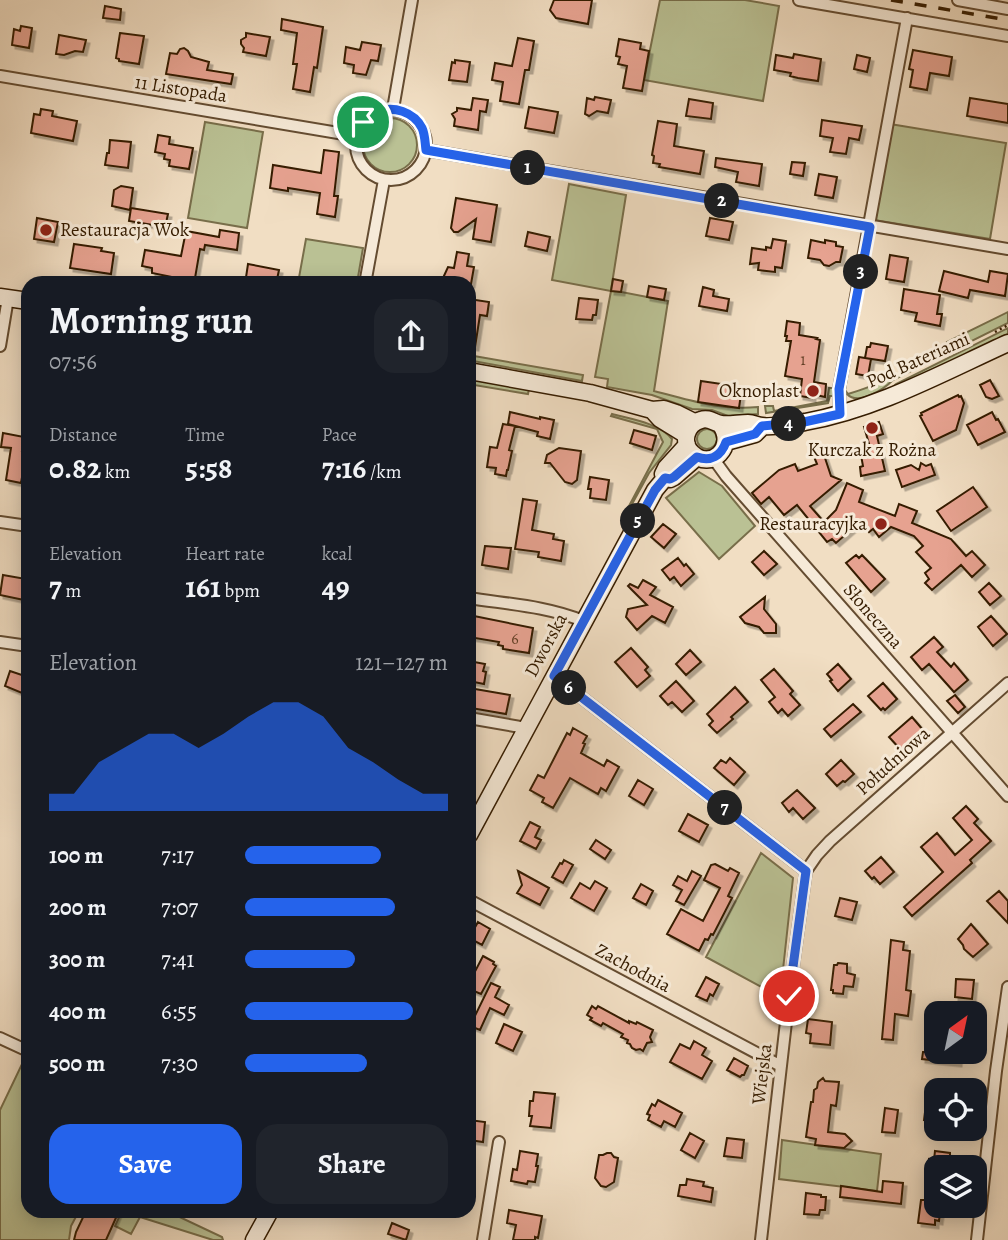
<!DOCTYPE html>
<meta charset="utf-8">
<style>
:root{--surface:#171b24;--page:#20242c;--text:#f1f3f6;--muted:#9ea1a6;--accent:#2563eb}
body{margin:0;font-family:Alegreya,serif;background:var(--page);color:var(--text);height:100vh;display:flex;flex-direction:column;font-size:26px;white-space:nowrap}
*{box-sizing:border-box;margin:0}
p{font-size:23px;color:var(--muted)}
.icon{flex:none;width:38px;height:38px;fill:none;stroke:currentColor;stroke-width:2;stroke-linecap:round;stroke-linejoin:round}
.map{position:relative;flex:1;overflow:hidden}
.side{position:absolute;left:21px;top:276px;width:455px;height:942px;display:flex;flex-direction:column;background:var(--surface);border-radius:21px;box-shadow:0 4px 18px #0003}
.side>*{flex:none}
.needle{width:46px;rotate:33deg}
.fabs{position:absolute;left:924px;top:1001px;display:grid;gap:14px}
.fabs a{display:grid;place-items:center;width:63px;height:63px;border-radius:14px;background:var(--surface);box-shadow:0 4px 18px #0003;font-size:35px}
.pin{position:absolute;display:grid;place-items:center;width:60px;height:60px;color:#fff;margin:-30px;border:4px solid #fff;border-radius:50%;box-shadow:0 2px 7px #0007}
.km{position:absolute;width:35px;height:35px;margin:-18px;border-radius:50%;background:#222;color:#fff;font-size:19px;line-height:35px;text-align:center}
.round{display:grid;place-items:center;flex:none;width:74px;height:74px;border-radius:21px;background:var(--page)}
.headline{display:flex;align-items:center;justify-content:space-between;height:119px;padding:0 28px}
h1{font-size:38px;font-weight:700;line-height:52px}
.figures{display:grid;grid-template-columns:repeat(3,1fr);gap:10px;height:119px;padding:7px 28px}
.figures div{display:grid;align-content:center}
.figures b{font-size:30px;font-weight:700}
.figures small{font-size:19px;font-weight:400}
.figures p{font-size:19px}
.chart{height:196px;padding:14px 28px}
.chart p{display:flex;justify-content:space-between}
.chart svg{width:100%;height:126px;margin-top:7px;fill:var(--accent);opacity:.7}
.cta{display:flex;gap:14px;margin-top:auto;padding:14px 28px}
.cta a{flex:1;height:80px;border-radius:21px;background:var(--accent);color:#fff;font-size:28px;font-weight:700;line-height:80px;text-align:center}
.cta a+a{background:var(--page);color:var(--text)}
ul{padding:0 28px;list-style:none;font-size:23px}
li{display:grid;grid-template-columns:112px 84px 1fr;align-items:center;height:52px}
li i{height:18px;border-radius:9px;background:var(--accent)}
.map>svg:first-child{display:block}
</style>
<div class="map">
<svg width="1008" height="1240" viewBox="0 0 1008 1240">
<defs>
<filter id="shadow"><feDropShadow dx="3.5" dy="3.5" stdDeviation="0" flood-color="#0004"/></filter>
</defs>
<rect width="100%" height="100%" fill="#f1dec3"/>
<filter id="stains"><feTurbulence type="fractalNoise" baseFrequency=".00286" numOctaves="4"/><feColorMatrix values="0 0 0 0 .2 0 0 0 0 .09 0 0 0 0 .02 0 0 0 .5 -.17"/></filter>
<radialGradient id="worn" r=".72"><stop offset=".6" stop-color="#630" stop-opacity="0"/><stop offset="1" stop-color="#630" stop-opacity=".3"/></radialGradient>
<path fill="#bac194" stroke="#786e4a" stroke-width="2" d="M660,0H745L779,6L763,101L644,80Z
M363 145a27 27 0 1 1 54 0a27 27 0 1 1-54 0Z
M205,122L263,132L247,228L188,218Z
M890,124L1006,143L990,239L874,220Z
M569,184L626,195L611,290L668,301L654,391C690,400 720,411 758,407V414L728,416L712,410L692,409L652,395L607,387L608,379L595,377L611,291L552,280Z
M306,239L363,248L357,283H298Z
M1008,312V323L893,380C883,390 858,406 847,394L843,395L847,366H849L845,390L848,394C884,383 917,366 950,350L947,342Z
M1008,328V334L907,384L887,392L896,384Z
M474,356L583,375L582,381L473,361Z
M475,380L529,389L528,394L474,385Z
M829,388H833V396H830L828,403L766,413L765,406H773L774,411L827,401Z
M612,414C631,419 659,423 672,439L671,445L649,473L631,506H629L663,442L657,429L611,416Z
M697 439a10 10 0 1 1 20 0a10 10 0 1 1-20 0Z
M699,472L722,486L755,526L719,559L666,498Z
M761,853L793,878L780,997L706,957Z
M23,1062L28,1064V1211H79L71,1226L69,1240H0V1110Z
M782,1140L881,1154L877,1191L779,1179Z
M122,1211H167L222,1237L223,1240H213L140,1217L131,1234L115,1226Z"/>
<path fill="#e6a290" stroke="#351c00" stroke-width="2" filter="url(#shadow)" d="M554,0H592L588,24L556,18L550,10Z
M105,6L121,9L120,20L103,18Z
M282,19L323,27L317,68L314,67L310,92L293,89L297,64H293L297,33L281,30Z
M21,26L32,28L29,48L12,45L14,29L20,31Z
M120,33L144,36L139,64L119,61V59L116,58Z
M246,33L270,37L266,56L243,52L244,48L241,44V40L246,37Z
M59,35L86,40L83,52L75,51L64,55L56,54Z
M518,38L534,41L529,70H525L519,104L500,101L503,82L492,80L495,63L512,66Z
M619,39L641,43L640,49L649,51L642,91L623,88L627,66L618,64L620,57L616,56Z
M362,42L381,45L378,61L371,60L366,75L353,73L354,65L344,63L346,47L360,50Z
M184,48L188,51L191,57L209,62L207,70L233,74L231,84L166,74L170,53L177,54L180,49Z
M913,50L952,57L949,76L930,73L927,90L910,87L913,70L909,69Z
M794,54L821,59L818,81L798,78L790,76L791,73L774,70L776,55L793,58Z
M857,55L870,58L867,72L854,69Z
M455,60L470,62L467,82L449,80L452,62L455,63Z
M595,97L611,100L608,113L597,111L589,116L585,114L587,98L594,100Z
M473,98L488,100L486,112L480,111L478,130L454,126L455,119L452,114L457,111V108L471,110Z
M970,98L1008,104V123L967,116Z
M689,99L713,103L711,119L686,116Z
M529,107L558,112L554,133L525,128Z
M41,109L53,111L52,116L77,121L73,141L31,133L34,114L40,115Z
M822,120L862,126L859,140L849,138L846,154L830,152L833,138L820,136Z
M658,121L677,124L674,146L704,151L700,174L659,167L660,164L653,163L654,156L652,155Z
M158,135L170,137L169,144L193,148L189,169L169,166L170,160L164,159L165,154L155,152Z
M110,140L131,142L128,168L105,165L107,153H109Z
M324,150L339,152L334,196H338L335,217L317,214L320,193L288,188V191L270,188L273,165L321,173Z
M716,158L762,164L759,186L736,182L738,172L715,167Z
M792,162L805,163L803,176L790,174Z
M819,174L837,177L833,198L815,195Z
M121,186L133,188L130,210L112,206L114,190Z
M456,198L497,205L491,242L473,239L476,219L458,232H454L451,228Z
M131,208L168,214L165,227L129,221Z
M37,218L58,222L54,242L34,239Z
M710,218L733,222L729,240L706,236Z
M220,230L239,233L237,250L205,245L204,250L200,249L194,284H176L177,278L152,273V268L142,266L145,250L181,256L186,231L219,237Z
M528,232L550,237L547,251L525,246Z
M773,239L786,241L782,268L775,267V272L758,270L759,263L750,264L752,248L766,250V247L771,248Z
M811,240L825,243V240L836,242V246L843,247L840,262H836L829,266L824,265L820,260L808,258Z
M74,244L102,248L101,251L114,253L111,274L70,268Z
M457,252L469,254L467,266L474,267L471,284H447L443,278L448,267L454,268Z
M890,255L908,258L904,282L886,279Z
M248,264L279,270L276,284H245Z
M944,271L988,282L990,271L1008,274L1005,296L970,290L968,298L939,291Z
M613,279L623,281L621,292L611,291Z
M649,286L666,289L664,300L647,297Z
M703,287L714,290L713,296L729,299L727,311L699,306Z
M904,289L940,295L937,314H942L940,326L915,321L917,313L901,310Z
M579,298L598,300L596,315H593L592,320L576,319Z
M469,299L489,302L487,316L480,315L475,347L469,346Z
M787,321L800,323L799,335L817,338L816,339L820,340L814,382L826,384L825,397L812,394V398L800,396L802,379L785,376L791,341H786L787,336H785Z
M871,343L888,346L885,361L865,358L867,347H870Z
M859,357L871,359L868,376L856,374Z
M990,380L999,396L992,399L986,397L980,385Z
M701,381L742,387L739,408L698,402Z
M958,395L959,397L961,396L964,403L956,430L933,441L920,416L922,415L921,413Z
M510,412L540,419V417L554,420L550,439L537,436L538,432L508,424Z
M992,412L996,420L998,419L1005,432L978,445L967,425Z
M879,422L883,434L877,436L885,471L861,476L860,467L863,466L860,450L870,447L864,427Z
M503,424L515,426L509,450L512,451L508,470H507L506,476L495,474L496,468L487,467L490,447L497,448Z
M634,430L656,436L652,450L630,443Z
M3,433L24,437L22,451H28V467L24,466L21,483L6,480L11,448L1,447Z
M559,448L581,451L577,480L572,484L565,482L550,463H545L547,455Z
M822,449L831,476L841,480L810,506L824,522L836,510L847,483L863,490L859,502L895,516L899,504L917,511L912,523L951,539L966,556L972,551L985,565L972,577L961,565L932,590L925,583L929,579L925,573L931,568L916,552L923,546L914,536L891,527L879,537L873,529L869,532L861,521L836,543L832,539L827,542L797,505L784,515L769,497L761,504L752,493L779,470L795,464L798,471L817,464L812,452Z
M921,463L926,466L931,464L935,475L902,487L896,470L911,465L919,470Z
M590,477L609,480L606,500L590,498L591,489H588Z
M973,487L987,507L951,531L937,511Z
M523,499L537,501L532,530L554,534L553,539L564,541L561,561L538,557L539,552L515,549Z
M663,524L676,534L664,548L651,537Z
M485,546L511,548L508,569L482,565Z
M764,551L777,564L764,575L752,562Z
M856,555L859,558L862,555L885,579L871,592L846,563Z
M678,558L684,566L686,564L694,574L681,586L674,577L670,580L662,570Z
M3,575L26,579L24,600L0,595Z
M643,580L656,587L650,595L673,607L665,623L652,616L637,630L626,617L628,609L647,605L628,586L630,584L638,588Z
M989,583L1001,596L990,605L979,592Z
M765,597L764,609L776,624V633H764L759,627L745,623L740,617Z
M469,615L533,628L529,653L503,649V646L498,645L499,642L469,637Z
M991,616L1007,634L993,646L978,627Z
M934,637L943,647L937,652L951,667L954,663L968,680L954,692L929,664L922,670L911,657Z
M631,648L648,667L645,670L650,676L637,687L615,662Z
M690,650L701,662L686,675L676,664Z
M469,661L485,664L483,671L486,672L484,684L469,681Z
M838,664L851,679L838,691L830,681L832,680L827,674Z
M774,669L793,691L790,694L800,705L788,716L782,709L778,713L769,702L775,697L761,680Z
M10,671L28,677L22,693L5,686Z
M676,681L694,701L682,712L672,702L668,705L660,696Z
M883,683L897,699L885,710L883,708L881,710L868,696Z
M735,687L748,702L731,717L733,719L717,733L709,725L713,721L707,714Z
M475,689L510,695L506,714L471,708Z
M955,695L965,707L958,713L947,701Z
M853,704L861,712L831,737L824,729Z
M912,717L923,730L901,750L889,737Z
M573,728L587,736L583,743L585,744L581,753L604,766L607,760L619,767L606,791L601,788L598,794L570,778L553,808L542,802L544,798L530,790L538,775L544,778L567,733L570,735Z
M730,758L745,772L734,785L714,768L721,760L726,763Z
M841,760L854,774L845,782L843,781L837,786L826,774Z
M638,780L653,789L644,805L629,796Z
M797,790L815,808L803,819L793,808L789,812L782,803Z
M966,806L978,819L974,823L991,841L970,860L972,863L912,916L904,907L943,872L921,847L937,833L955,855L972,840L953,818Z
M688,814L708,825L699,842L679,831Z
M530,822L540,827L535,837L541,840L536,849L520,841Z
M596,840L611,850L605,859L590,849Z
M881,857L894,872L880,884L874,877L872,879L865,871Z
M564,860L573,865L563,883L552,877L560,863L562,864Z
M715,864L728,871L730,868L739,873L728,896L732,898L713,935L711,934L708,940L705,939L699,951L667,934L681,909L703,921L720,888L704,880L711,865Z
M518,871L549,888L540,905L517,893L522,885Z
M692,871L701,876L684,905L676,901L682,890L673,885L678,876L687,881Z
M595,881L607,888L594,911L571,898L580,883L590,889Z
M641,884L653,891L646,905L633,898Z
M999,891L1008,901V923L987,901Z
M840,898L857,902L852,920L835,916Z
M478,922L490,929L482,945L469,938Z
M971,924L988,944L973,957L964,949L963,945L958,939Z
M891,940L904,942L903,950L910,951L906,990L911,991L908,1016L895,1014L893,1040L882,1039Z
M483,956L494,962L493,964L496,966L481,994L469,989V983Z
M838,963L847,964V973L855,975L853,987L844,986L843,994L833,993V990H831L834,965H837Z
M706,977L719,984L713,996L710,994L707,1001L696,996Z
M956,979L974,980L972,999L955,997Z
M491,983L500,987L495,997L509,1005L504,1015L490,1008L480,1030L470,1026Z
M592,1006L596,1009L598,1006L629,1023V1021L636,1024L637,1022L653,1030L650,1037L652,1042L647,1043L643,1051L640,1049L636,1050L632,1048L630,1044L627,1043L628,1040L621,1037L623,1034L603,1023L601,1026L590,1020L592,1018L587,1015Z
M808,1019L832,1022L830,1045L810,1043L811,1034L806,1033Z
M504,1024L522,1032L513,1051L496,1043Z
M694,1041L706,1048L702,1055L712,1061L702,1079L670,1062L680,1044L690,1049Z
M923,1052H959L958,1063L922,1059Z
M734,1058L748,1066L744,1075H742L740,1077L727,1070Z
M823,1078L825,1081L839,1082L836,1106L831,1105L828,1132L845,1134L852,1141L844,1148L815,1145L816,1139L806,1137L811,1102H813L814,1090L817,1088L818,1082Z
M534,1092L555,1094L551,1128L530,1126L532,1116H529L530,1101H533Z
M927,1096L936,1097V1118H934V1121L924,1120Z
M658,1100L682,1113L675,1127L664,1121L661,1127L648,1120L650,1115L647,1114L652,1104L655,1106Z
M885,1108L898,1110L895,1133L882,1132Z
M469,1120L485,1122L483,1142L469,1140Z
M690,1133L704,1141L695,1158L681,1150Z
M727,1138L744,1140L742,1158L724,1156Z
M520,1151L538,1154L536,1166H538L535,1182L528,1181L527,1184L511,1181L513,1169L517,1170Z
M935,1151L950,1153V1163H947L946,1167H936V1206H941L939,1221L935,1220V1225L918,1223L921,1200H925L929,1159L934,1160Z
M607,1153H611L614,1157L618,1158L614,1182L606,1187L601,1186L595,1178L599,1155H603Z
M687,1179L704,1182L703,1186L713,1188L711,1202L678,1196L680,1185H686Z
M883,1181L903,1183L901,1204L840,1197L841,1186L882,1192Z
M806,1193L821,1195V1197H826L825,1210H820L819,1215L804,1214Z
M509,1210L542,1216L538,1238L535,1237V1240H513L516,1225L507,1223Z
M86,1211H119L106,1240H74L76,1232Z
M392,1223L409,1230L406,1240L388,1234Z"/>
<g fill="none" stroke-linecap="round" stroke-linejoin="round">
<g stroke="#644c31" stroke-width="14">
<path id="street" d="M799,0L1008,36
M958,0L1008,9
M0,76L356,136
M393,109L412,0
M356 145a35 35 0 1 1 70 0a35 35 0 1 1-70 0Z
M426,150L1008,249
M365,284L384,180
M0,346L8,298
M840,414L839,389L907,18
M713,458L726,476L1008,796
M0,522L28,526
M469,598C507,604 547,606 583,621
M0,642L28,646
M554,676L806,871
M469,718L526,728
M469,900L781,1066
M0,1038L28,1051
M483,1240L499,1142
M761,1240L789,996L806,871L817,855L830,841L1008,683
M977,1240L996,1071L1008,987"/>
</g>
<g stroke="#351c00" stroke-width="19">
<path id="secondary" d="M0,297L28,301
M469,371L590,393L652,410L664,409L676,413L694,422
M652,410L660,419L686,435
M720,424C737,446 711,472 692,453C681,443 686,424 701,420C709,417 714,423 721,424C729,425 739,423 748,423C754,423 757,426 763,426C771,428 796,423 805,422C877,409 942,373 1008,343
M726,442L755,434L762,427
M665,478L663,474L666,468L687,445
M469,835L655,490L665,478L670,479L674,477L697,457
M254,1240L270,1211"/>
</g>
<path stroke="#351c00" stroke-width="2.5" stroke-dasharray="2 3.5" stroke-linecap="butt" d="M995,332L1008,325"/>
<use href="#street" stroke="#f6ead8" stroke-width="10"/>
<use href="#secondary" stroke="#f6ead8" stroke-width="16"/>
<path stroke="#351c00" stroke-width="3.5" stroke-dasharray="12 12" stroke-linecap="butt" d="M891,0L1008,20"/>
</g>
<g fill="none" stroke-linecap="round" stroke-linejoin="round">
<g stroke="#fff" stroke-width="14">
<path id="route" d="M363,122C367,119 372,114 377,112C393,105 414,112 422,128C425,134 425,143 426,150L870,227L839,389L840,414L804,422L762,426L755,434L726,442C721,456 711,462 697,457L674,477L670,479L665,478L655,490L554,676L806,871L789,996"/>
</g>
<use href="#route" stroke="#2563eb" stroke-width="9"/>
</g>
<g fill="#8f2418" stroke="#f6ead8" stroke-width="2.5">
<circle cx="46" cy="230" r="7"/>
<circle cx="813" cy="391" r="7"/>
<circle cx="872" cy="428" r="7"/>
<circle cx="881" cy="524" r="7"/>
</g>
<g text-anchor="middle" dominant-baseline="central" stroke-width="6" stroke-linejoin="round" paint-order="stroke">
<g font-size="16" fill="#613e24">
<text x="803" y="360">1</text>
<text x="515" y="639">6</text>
</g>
<g font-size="19" fill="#351c00" stroke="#f6ead8">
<text transform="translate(181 89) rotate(9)">11 Listopada</text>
<text transform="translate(918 360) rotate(-24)">Pod Bateriami</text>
<text transform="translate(873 616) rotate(49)">Słoneczna</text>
<text transform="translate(546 645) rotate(-62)">Dworska</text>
<text transform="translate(893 761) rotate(-42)">Południowa</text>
<text transform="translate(633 968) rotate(28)">Zachodnia</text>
<text transform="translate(762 1074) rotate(-83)">Wiejska</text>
</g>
<g font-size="19" fill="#351c00" stroke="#f6ead8" text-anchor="end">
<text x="60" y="230" text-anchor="start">Restauracja Wok</text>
<text x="799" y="391">Oknoplast</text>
<text x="872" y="450" text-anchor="middle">Kurczak z Rożna</text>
<text x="867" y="524">Restauracyjka</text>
</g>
</g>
<rect width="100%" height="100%" filter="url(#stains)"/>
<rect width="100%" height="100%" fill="url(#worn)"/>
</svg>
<div class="fabs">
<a><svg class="needle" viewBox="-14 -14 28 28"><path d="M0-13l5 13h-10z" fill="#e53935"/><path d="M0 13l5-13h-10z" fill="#9ea1a6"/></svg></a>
<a><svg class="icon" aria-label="locate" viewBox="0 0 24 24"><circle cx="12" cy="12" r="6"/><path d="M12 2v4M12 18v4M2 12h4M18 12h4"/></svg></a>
<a><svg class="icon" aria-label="layers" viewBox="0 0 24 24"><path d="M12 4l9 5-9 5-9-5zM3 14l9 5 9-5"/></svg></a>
</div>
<div class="pin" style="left:363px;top:122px;background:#1e9e55"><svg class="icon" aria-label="arrive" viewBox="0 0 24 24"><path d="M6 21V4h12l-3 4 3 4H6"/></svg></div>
<div class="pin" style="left:789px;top:996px;background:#d93025"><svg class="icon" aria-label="check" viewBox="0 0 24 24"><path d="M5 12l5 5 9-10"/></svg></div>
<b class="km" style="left:528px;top:168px">1</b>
<b class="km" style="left:722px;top:201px">2</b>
<b class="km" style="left:861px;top:272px">3</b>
<b class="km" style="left:789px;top:424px">4</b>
<b class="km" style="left:638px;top:521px">5</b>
<b class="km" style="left:569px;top:688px">6</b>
<b class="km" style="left:725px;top:808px">7</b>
<section class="side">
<div class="headline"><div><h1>Morning run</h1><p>07:56</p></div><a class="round"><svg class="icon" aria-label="share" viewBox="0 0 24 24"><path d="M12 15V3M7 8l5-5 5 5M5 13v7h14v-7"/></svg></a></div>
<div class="figures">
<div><p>Distance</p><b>0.82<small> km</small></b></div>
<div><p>Time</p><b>5:58</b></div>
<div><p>Pace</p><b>7:16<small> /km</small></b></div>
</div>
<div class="figures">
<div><p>Elevation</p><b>7<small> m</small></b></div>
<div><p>Heart rate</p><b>161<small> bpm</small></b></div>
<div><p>kcal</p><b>49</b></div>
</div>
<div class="chart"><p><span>Elevation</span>121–127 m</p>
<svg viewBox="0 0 160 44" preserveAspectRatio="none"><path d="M0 44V38L10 38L20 27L30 22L40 17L50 17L60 22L70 17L80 11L90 6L100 6L110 11L120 22L130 27L140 33L150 38L160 38V44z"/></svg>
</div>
<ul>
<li><b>100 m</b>7:17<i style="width:67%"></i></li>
<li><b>200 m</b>7:07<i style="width:74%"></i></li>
<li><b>300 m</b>7:41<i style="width:54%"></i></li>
<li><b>400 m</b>6:55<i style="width:83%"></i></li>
<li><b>500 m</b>7:30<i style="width:60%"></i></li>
</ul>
<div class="cta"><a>Save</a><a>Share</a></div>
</section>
</div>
